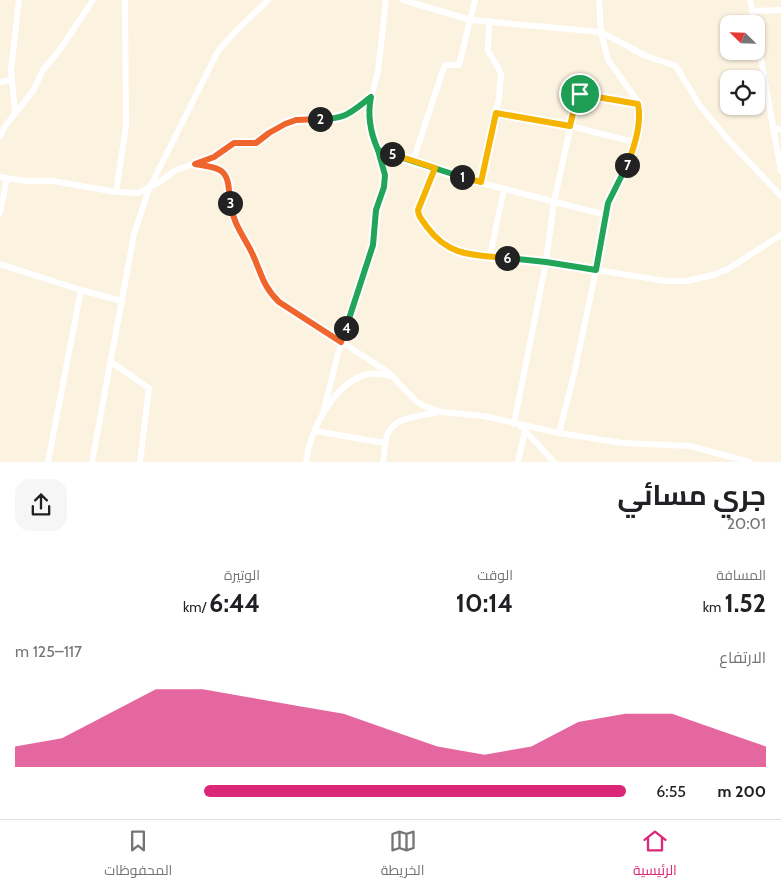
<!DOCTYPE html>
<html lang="ar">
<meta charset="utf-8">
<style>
:root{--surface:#fff;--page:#f6f6f6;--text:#202124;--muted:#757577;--line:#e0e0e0;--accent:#db2777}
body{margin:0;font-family:Cabin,Cairo,sans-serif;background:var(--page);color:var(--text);direction:rtl;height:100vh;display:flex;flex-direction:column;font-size:19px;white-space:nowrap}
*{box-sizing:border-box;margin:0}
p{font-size:16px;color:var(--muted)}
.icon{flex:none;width:28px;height:28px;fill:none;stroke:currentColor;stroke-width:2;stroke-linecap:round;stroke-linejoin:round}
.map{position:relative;height:462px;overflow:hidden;direction:ltr}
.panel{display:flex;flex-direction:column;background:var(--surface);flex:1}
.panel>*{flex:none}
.needle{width:32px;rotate:293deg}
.fabs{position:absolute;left:720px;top:15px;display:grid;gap:10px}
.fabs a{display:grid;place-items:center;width:45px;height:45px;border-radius:10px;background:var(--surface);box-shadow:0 1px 4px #0004;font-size:25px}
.pin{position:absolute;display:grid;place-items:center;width:42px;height:42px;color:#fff;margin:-21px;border:2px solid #fff;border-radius:50%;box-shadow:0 1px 5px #0007}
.km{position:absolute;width:25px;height:25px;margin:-12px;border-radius:50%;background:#222;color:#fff;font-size:14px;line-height:25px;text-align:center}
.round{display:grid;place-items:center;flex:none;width:52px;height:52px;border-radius:15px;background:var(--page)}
.overview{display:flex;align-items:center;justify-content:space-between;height:85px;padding:0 15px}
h1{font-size:28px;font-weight:700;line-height:38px}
.stats{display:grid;grid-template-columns:repeat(3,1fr);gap:8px;height:85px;padding:5px 15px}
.stats div{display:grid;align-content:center}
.stats b{font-size:25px;font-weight:700}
.stats small{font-size:14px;font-weight:400}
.stats p{font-size:14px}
.chart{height:140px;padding:10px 15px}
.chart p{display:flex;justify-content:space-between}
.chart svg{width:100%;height:90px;margin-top:5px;fill:var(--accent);opacity:.7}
ul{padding:0 15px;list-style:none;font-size:16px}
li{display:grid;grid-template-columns:80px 60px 1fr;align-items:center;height:38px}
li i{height:12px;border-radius:6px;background:var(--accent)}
.tab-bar{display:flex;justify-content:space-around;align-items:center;height:70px;border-top:1px solid var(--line);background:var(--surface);font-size:14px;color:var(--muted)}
.tab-bar a{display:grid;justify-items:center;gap:2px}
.tab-bar .on{color:var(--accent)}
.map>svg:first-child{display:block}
</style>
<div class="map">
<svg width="781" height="462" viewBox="0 0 781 462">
<rect width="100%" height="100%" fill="#fbf2df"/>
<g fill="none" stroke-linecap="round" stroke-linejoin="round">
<path stroke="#fff" stroke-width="6" d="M403,0L471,20L601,32L646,56L676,66L700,106L731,143L781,196
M750,0L755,24
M752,11L781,10
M756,31L781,171
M0,82L11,80
M15,113L11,70L19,0
M496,113L570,126L634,142
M773,128L781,129
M0,136L6,125L33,91L43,70L59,51L93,0
M378,150L481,183L606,215
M413,161L444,67L445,65H459L475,0
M195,164C206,166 219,166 227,176C232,184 230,207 233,218C236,231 246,240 251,252C260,271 264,288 279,302L388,372L416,401L424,406L441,412L484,416L559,433L622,443L690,446L750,462
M435,168L419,206L418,214L431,232L447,246L461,253L546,262L666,281H687L713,275L728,269L781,235
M0,177L26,181H53L116,192L138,193L158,183L176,170L208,159L234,143H256L277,128L296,120L341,118L358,108L371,97
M481,183L499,97L501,74L499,69L488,51L489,21
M116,192L126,126L125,0
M0,213L7,178
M490,256L504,189
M0,264L81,290L122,301
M111,362L149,388L140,462
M323,413L341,342L373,245L376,210L384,187L383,166L370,129L369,106L378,71L386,0
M514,424L546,262L554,202L577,97L579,94L638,104
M520,425L554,462
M315,431L385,443
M559,433L574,374L594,280L608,203L630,157L636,135L639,113L636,99L608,60L601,32L599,0
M48,462L81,290
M92,462L134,234L149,189L218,51L235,32L268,0
M306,462C310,430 334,382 368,374C376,373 384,375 392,376
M383,462C385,452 384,442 388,433C396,416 423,416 439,412
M518,462L525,430"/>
</g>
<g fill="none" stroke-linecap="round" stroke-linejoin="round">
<g stroke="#fff" stroke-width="10">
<path id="split-1" d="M462,177L481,182L496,113L570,126L576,100L580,94"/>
</g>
<g stroke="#fff" stroke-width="10">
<path id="split-2" d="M320,119C347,119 351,112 371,97C367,116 370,132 378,150L462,177"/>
</g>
<g stroke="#fff" stroke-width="10">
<path id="split-3" d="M230,203C228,171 227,169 195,164L214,157L234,143H256L269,133L285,124L296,120L320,119"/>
</g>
<g stroke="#fff" stroke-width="10">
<path id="split-4" d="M230,203C233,222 242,234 251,251C261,271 262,286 279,302L341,342L346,328"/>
</g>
<g stroke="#fff" stroke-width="10">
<path id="split-5" d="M346,328L373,245L376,210L384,187L385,175L378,150L392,154"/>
</g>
<g stroke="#fff" stroke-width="10">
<path id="split-6" d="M392,154L435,168L418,210C418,217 423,221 427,227C449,257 474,255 507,258"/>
</g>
<g stroke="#fff" stroke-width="10">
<path id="split-7" d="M507,258L546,262L596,270L608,203L627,165"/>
</g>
<g stroke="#fff" stroke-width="10">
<path id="split-8" d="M580,94L638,104C642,123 634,148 627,165"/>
</g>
<use href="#split-1" stroke="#f5b400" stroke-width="6"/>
<use href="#split-2" stroke="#22a559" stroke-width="6"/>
<use href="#split-3" stroke="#f0652b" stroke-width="6"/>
<use href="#split-4" stroke="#f0652b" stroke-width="6"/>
<use href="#split-5" stroke="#22a559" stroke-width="6"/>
<use href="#split-6" stroke="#f5b400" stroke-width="6"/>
<use href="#split-7" stroke="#22a559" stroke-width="6"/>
<use href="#split-8" stroke="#f5b400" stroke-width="6"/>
</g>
</svg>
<div class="fabs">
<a><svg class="needle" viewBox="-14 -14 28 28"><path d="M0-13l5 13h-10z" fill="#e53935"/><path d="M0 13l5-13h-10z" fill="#757577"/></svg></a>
<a><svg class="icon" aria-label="locate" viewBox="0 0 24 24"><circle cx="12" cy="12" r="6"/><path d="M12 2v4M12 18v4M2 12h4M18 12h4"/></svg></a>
</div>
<div class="pin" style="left:580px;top:94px;background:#1e9e55"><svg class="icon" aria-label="arrive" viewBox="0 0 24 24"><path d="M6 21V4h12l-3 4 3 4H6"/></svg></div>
<b class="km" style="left:462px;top:177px">1</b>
<b class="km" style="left:320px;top:119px">2</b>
<b class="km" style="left:230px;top:203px">3</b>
<b class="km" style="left:346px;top:328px">4</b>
<b class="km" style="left:392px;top:154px">5</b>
<b class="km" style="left:507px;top:258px">6</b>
<b class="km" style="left:627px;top:165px">7</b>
</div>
<section class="panel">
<div class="overview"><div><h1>جري مسائي</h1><p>20:01</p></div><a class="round"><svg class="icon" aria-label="share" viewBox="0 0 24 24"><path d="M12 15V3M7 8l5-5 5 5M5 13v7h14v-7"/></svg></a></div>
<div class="stats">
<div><p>المسافة</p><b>1.52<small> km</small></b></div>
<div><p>الوقت</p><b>10:14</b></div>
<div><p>الوتيرة</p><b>6:44<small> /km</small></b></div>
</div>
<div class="chart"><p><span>الارتفاع</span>117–125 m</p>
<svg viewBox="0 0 160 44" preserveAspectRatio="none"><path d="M0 44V34L10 30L20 18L30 6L40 6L50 10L60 14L70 18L80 26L90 34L100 38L110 34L120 22L130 18L140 18L150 26L160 34V44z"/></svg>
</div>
<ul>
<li><b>200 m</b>6:55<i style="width:69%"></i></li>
</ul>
</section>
<nav class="tab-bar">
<a class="on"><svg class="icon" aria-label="home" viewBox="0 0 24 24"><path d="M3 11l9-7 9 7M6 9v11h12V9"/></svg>الرئيسية</a>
<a><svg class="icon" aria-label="map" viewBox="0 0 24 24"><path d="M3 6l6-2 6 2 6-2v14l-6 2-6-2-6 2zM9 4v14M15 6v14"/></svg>الخريطة</a>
<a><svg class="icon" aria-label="saved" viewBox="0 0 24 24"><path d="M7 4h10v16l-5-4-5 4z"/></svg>المحفوظات</a>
</nav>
